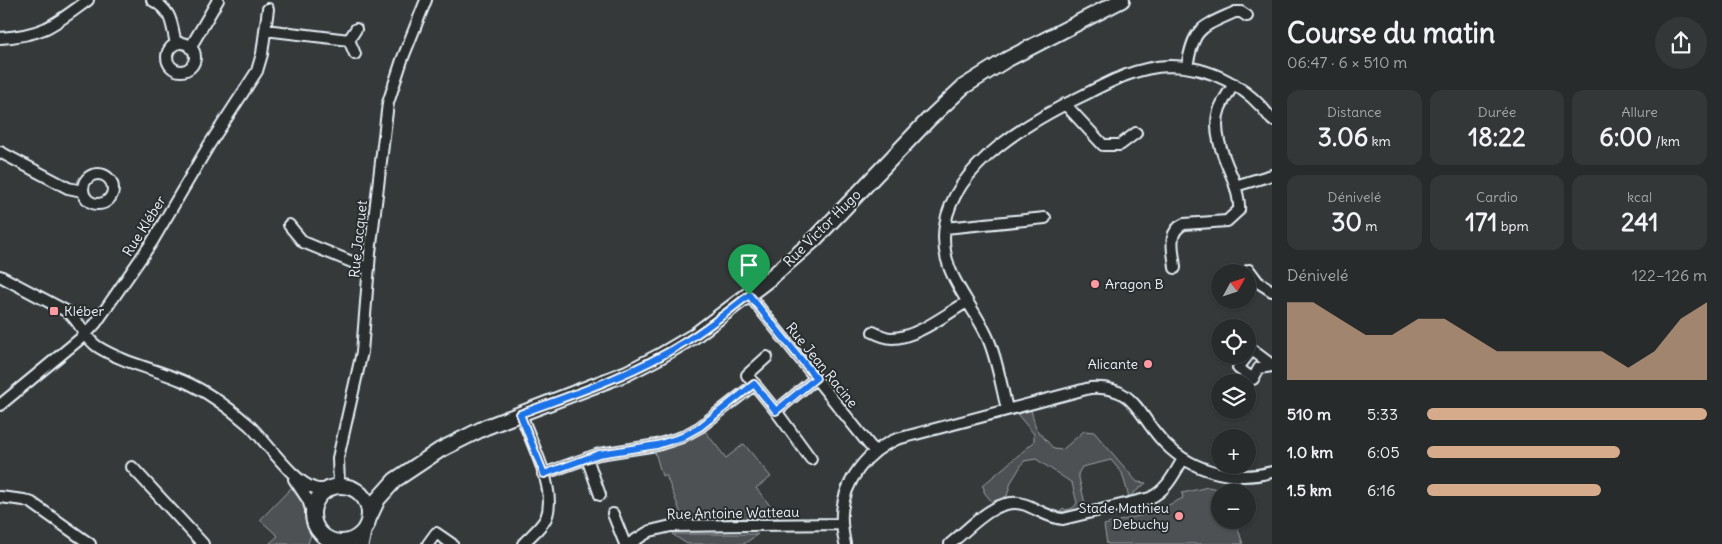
<!DOCTYPE html>
<html lang="fr">
<meta charset="utf-8">
<style>
:root{--surface:#282b2c;--page:#343738;--text:#f1f3f6;--muted:#a5a7a9;--line:#444748;--accent:#d6ab8b}
body{margin:0;font-family:Delius,sans-serif;background:var(--page);color:var(--text);height:100vh;display:flex;flex-direction:column;font-size:19px;white-space:nowrap}
*{box-sizing:border-box;margin:0}
p{font-size:16px;color:var(--muted)}
.icon{flex:none;width:28px;height:28px;fill:none;stroke:currentColor;stroke-width:2;stroke-linecap:round;stroke-linejoin:round}
.map{position:relative;flex:1;overflow:hidden}
.panel{display:flex;flex-direction:column;background:var(--surface);width:450px}
.panel>*{flex:none}
.needle{width:32px;rotate:50deg}
.tools{position:absolute;left:1211px;top:264px;display:grid;gap:10px}
.tools a{display:grid;place-items:center;width:45px;height:45px;border-radius:50%;background:var(--surface);box-shadow:0 1px 4px #0004,0 0 0 1px var(--line);font-size:25px}
.pin{position:absolute;display:grid;place-items:center;width:42px;height:42px;color:#fff;margin:-51px -21px;border-radius:50% 50% 50% 0;rotate:-45deg;box-shadow:0 0 5px #0007}
.pin .icon{rotate:45deg}
.round{display:grid;place-items:center;flex:none;width:52px;height:52px;border-radius:26px;background:var(--page)}
.headline{display:flex;align-items:center;justify-content:space-between;height:85px;padding:0 15px}
h1{font-size:28px;font-weight:700;line-height:38px}
.metrics{display:grid;grid-template-columns:repeat(3,1fr);gap:8px;height:85px;padding:5px 15px}
.metrics div{display:grid;align-content:center;border-radius:12px;background:var(--page);text-align:center}
.metrics b{font-size:25px;font-weight:700}
.metrics small{font-size:14px;font-weight:400}
.metrics p{font-size:14px}
.chart{height:140px;padding:10px 15px}
.chart p{display:flex;justify-content:space-between}
.chart svg{width:100%;height:90px;margin-top:5px;fill:var(--accent);opacity:.7}
ul{padding:0 15px;list-style:none;font-size:16px}
li{display:grid;grid-template-columns:80px 60px 1fr;align-items:center;height:38px}
li i{height:12px;border-radius:6px;background:var(--accent)}
main{display:flex;flex:1;min-height:0}
.map>svg:first-child{display:block}
</style>
<main>
<div class="map">
<svg width="1272" height="544" viewBox="0 0 1272 544">
<rect width="100%" height="100%" fill="#35393a"/>
<filter id="ink" filterUnits="userSpaceOnUse"><feTurbulence type="fractalNoise" baseFrequency=".02" numOctaves="2"/><feDisplacementMap in="SourceGraphic" scale="10" xChannelSelector="R" yChannelSelector="G"/><feConvolveMatrix kernelMatrix="1 2 1 2 8 2 1 2 1" color-interpolation-filters="sRGB"/></filter>
<g filter="url(#ink)">
<path fill="#4d5152" stroke="#9aa1a5" d="M1031,410L1036,429L1054,449L1062,450L1084,431L1094,432L1137,482L1146,483L1129,497L1122,473L1111,460L1082,467L1078,474L1086,508L1060,512L1063,508L1066,510L1073,508L1077,503L1072,483L1036,459L1024,461L1011,482L1007,496L992,502L984,492V488L982,486L1034,442V434L1017,414Z
M705,431L726,458L744,444L771,477L756,488L780,518L683,519L666,475L662,476L655,452L678,445Z
M292,487L305,506C303,517 306,525 311,534L308,544H269L278,536L260,520Z
M1208,487L1232,492H1220V520H1235L1243,544H1107L1104,525L1154,512L1183,498L1182,493Z
M672,534H758L744,544H687Z"/>
<g fill="none" stroke-linecap="round" stroke-linejoin="round">
<g stroke="#e8f1f8" stroke-width="14">
<path id="minor" d="M152,0C173,12 171,23 176,44
M265,30L349,40
M0,38C44,35 54,25 88,0
M167 57a14 14 0 1 1 28 0a14 14 0 1 1-28 0Z
M190,48L218,0
M355,54L349,40L356,29
M1187,67C1194,27 1200,28 1235,12H1241L1247,16
M1065,104L1103,145H1120L1136,133
M0,152L68,188L82,191
M83 189a15 15 0 1 1 30 0a15 15 0 1 1-30 0Z
M1235,186L1272,175
M289,225L303,242L369,269
M945,228L1045,218
M1175,268C1174,252 1166,232 1184,224L1227,221L1239,210C1240,200 1236,188 1233,179C1224,158 1211,131 1220,108C1224,99 1229,92 1234,84
M1249,270L1258,282L1272,291
M0,276L68,312C80,322 85,339 98,347C124,363 155,369 183,381C205,390 231,409 249,425C266,441 293,482 314,488C319,490 324,489 329,488
M749,295L875,452
M873,332C879,335 885,338 892,338C916,338 946,314 967,302
M767,357L747,375L776,411L811,459
M1272,365L1252,350L1238,368L1253,379L1259,368L1272,366
M0,405L86,334L96,323L152,242L209,145L257,71L262,54L268,9
M1007,409C1001,385 997,358 987,336C969,297 938,272 945,225C955,163 1032,120 1084,95C1111,81 1137,67 1169,66C1210,66 1249,87 1272,120
M776,411L816,378
M521,414C530,441 558,490 546,518C541,528 530,536 523,544
M587,458L600,495
M132,467L203,544
M543,474L599,454L657,445L682,437L700,427L755,384
M294,479L308,500L312,512
M339,485L338,458L362,352L370,253L388,103L402,60L426,0
M0,497L24,500L32,503L90,544
M613,514L625,544
M428,544L436,533L452,544
M629,544L650,531L671,526L842,524
M845,544C843,534 841,524 842,513C844,481 867,451 897,439L1090,388C1133,385 1137,412 1160,438C1187,470 1232,483 1272,472
M950,544C970,528 998,494 1026,505C1039,510 1049,518 1063,519L1150,498C1167,490 1174,474 1183,459"/>
</g>
<g stroke="#e8f1f8" stroke-width="16">
<path id="tertiary" d="M340,542L344,544
M362,544L365,529"/>
</g>
<g stroke="#e8f1f8" stroke-width="18">
<path id="secondary" d="M313 514a28 28 0 1 1 56 0a28 28 0 1 1-56 0Z
M369,518L378,499L395,480L440,450L486,427L627,373L660,356L694,336L769,279L814,240L928,120L963,87L1006,60L1122,0"/>
</g>
<use href="#minor" stroke="#2a2d2e" stroke-width="10"/>
<use href="#tertiary" stroke="#2a2d2e" stroke-width="12"/>
<use href="#secondary" stroke="#2a2d2e" stroke-width="14"/>
</g>
</g>
<g fill="none" stroke-linecap="round" stroke-linejoin="round" filter="url(#ink)">
<g stroke="#fff" stroke-width="10">
<path id="route" d="M749,295L816,378L776,411L754,384L700,427L682,437L657,445L599,454L544,474L520,414C568,396 617,380 661,356C693,339 721,317 749,295Z"/>
</g>
<use href="#route" stroke="#1a73e8" stroke-width="6"/>
</g>
<g fill="#ff9aa2" stroke="#2a2d2e" stroke-width="2">
<circle cx="1095" cy="284" r="5"/>
<rect x="49" y="306" width="10" height="10" rx="2.5"/>
<circle cx="1148" cy="364" r="5"/>
<circle cx="1179" cy="516" r="5"/>
</g>
<g text-anchor="middle" dominant-baseline="central" stroke-width="4" stroke-linejoin="round" paint-order="stroke">
<g font-size="14" fill="#e8f1f8" stroke="#2a2d2e">
<text transform="translate(144 226) rotate(-58)">Rue Kléber</text>
<text transform="translate(822 228) rotate(-45)">Rue Victor Hugo</text>
<text transform="translate(358 239) rotate(-84)">Rue Jacquet</text>
<text transform="translate(822 365) rotate(51)">Rue Jean Racine</text>
<text transform="translate(733 513) rotate(-1)">Rue Antoine Watteau</text>
</g>
<g font-size="14" fill="#e8f1f8" stroke="#2a2d2e" text-anchor="start">
<text x="1105" y="284">Aragon B</text>
<text x="64" y="311">Kléber</text>
<text x="1138" y="364" text-anchor="end">Alicante</text>
<text x="1169" y="508" text-anchor="end">Stade Mathieu<tspan x="1169" dy="16">Debuchy</tspan></text>
</g>
</g>
</svg>
<div class="tools">
<a><svg class="needle" viewBox="-14 -14 28 28"><path d="M0-13l5 13h-10z" fill="#e53935"/><path d="M0 13l5-13h-10z" fill="#a5a7a9"/></svg></a>
<a><svg class="icon" aria-label="locate" viewBox="0 0 24 24"><circle cx="12" cy="12" r="6"/><path d="M12 2v4M12 18v4M2 12h4M18 12h4"/></svg></a>
<a><svg class="icon" aria-label="layers" viewBox="0 0 24 24"><path d="M12 4l9 5-9 5-9-5zM3 14l9 5 9-5"/></svg></a>
<a>+</a>
<a>−</a>
</div>
<div class="pin" style="left:749px;top:295px;background:#1e9e55"><svg class="icon" aria-label="arrive" viewBox="0 0 24 24"><path d="M6 21V4h12l-3 4 3 4H6"/></svg></div>
</div>
<section class="panel">
<div class="headline"><div><h1>Course du matin</h1><p>06:47 · 6 × 510 m</p></div><a class="round"><svg class="icon" aria-label="share" viewBox="0 0 24 24"><path d="M12 15V3M7 8l5-5 5 5M5 13v7h14v-7"/></svg></a></div>
<div class="metrics">
<div><p>Distance</p><b>3.06<small> km</small></b></div>
<div><p>Durée</p><b>18:22</b></div>
<div><p>Allure</p><b>6:00<small> /km</small></b></div>
</div>
<div class="metrics">
<div><p>Dénivelé</p><b>30<small> m</small></b></div>
<div><p>Cardio</p><b>171<small> bpm</small></b></div>
<div><p>kcal</p><b>241</b></div>
</div>
<div class="chart"><p><span>Dénivelé</span>122–126 m</p>
<svg viewBox="0 0 160 44" preserveAspectRatio="none"><path d="M0 44V6L10 6L20 14L30 22L40 22L50 14L60 14L70 22L80 30L90 30L100 30L110 30L120 30L130 38L140 30L150 14L160 6V44z"/></svg>
</div>
<ul>
<li><b>510 m</b>5:33<i style="width:100%"></i></li>
<li><b>1.0 km</b>6:05<i style="width:69%"></i></li>
<li><b>1.5 km</b>6:16<i style="width:62%"></i></li>
</ul>
</section>
</main>
